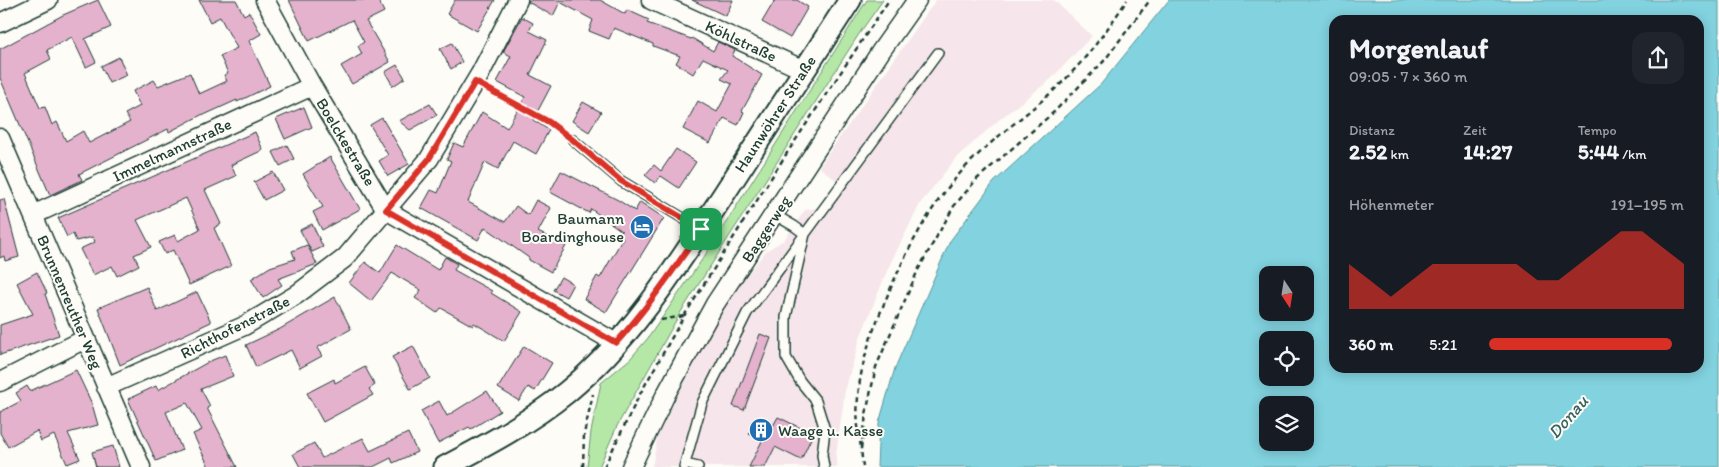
<!DOCTYPE html>
<html lang="de">
<meta charset="utf-8">
<style>
:root{--surface:#171b24;--page:#20242c;--text:#f1f3f6;--muted:#9ea1a6;--accent:#d93025}
body{margin:0;font-family:Itim,sans-serif;background:var(--page);color:var(--text);height:100vh;display:flex;flex-direction:column;font-size:19px;white-space:nowrap}
*{box-sizing:border-box;margin:0}
p{font-size:16px;color:var(--muted)}
.icon{flex:none;width:28px;height:28px;fill:none;stroke:currentColor;stroke-width:2;stroke-linecap:round;stroke-linejoin:round}
.map{position:relative;flex:1;overflow:hidden}
.details{position:absolute;left:1329px;top:15px;width:375px;height:358px;display:flex;flex-direction:column;background:var(--surface);border-radius:15px;box-shadow:0 2px 12px #0003}
.details>*{flex:none}
.needle{width:32px;rotate:168deg}
.tools{position:absolute;left:1259px;top:266px;display:grid;gap:10px}
.tools a{display:grid;place-items:center;width:55px;height:55px;border-radius:10px;background:var(--surface);box-shadow:0 2px 12px #0003;font-size:25px}
.pin{position:absolute;display:grid;place-items:center;width:42px;height:42px;color:#fff;margin:-21px;border-radius:10px;box-shadow:0 2px 8px #0006}
.round{display:grid;place-items:center;flex:none;width:52px;height:52px;border-radius:15px;background:var(--page)}
.headline{display:flex;align-items:center;justify-content:space-between;height:85px;padding:0 20px}
h1{font-size:28px;font-weight:700;line-height:38px}
.metrics{display:grid;grid-template-columns:repeat(3,1fr);gap:8px;height:85px;padding:5px 20px}
.metrics div{display:grid;align-content:center}
.metrics b{font-size:21px;font-weight:700}
.metrics small{font-size:14px;font-weight:400}
.metrics p{font-size:14px}
.chart{height:140px;padding:10px 20px}
.chart p{display:flex;justify-content:space-between}
.chart svg{width:100%;height:90px;margin-top:5px;fill:var(--accent);opacity:.7}
ul{padding:0 20px;list-style:none;font-size:16px}
li{display:grid;grid-template-columns:80px 60px 1fr;align-items:center;height:38px}
li i{height:12px;border-radius:6px;background:var(--accent)}
.map>svg:first-child{display:block}
</style>
<div class="map">
<svg width="1719" height="467" viewBox="0 0 1719 467">
<rect width="100%" height="100%" fill="#fdfcf7"/>
<filter id="ink" filterUnits="userSpaceOnUse"><feTurbulence type="fractalNoise" baseFrequency=".02" numOctaves="2"/><feDisplacementMap in="SourceGraphic" scale="10" xChannelSelector="R" yChannelSelector="G"/><feConvolveMatrix kernelMatrix="1 2 1 2 8 2 1 2 1" color-interpolation-filters="sRGB"/></filter>
<g filter="url(#ink)">
<path fill="#f6e6eb" d="M936,0H1054L1092,36L1051,79L1000,119L957,157L920,204L889,266L860,338L845,391L836,456L838,467H652L658,435L722,307L766,251L784,240L805,210L818,208L837,181L819,167Z"/>
<path fill="#b5e7a7" stroke="#6a926e" d="M867,0H883L859,34L679,315L617,426L599,467H587L591,432L601,383L630,359L648,338L708,251Z"/>
<path fill="#82d2df" stroke="#5a969b" fill-rule="evenodd" d="M1169,0H1719V467H877L879,423L895,368L950,241L994,182L1101,84ZM1334,20H1699V368H1334ZM1268,275H1305V312H1268ZM1268,340H1305V378H1268ZM1268,405H1305V442H1268Z"/>
<path fill="#e5b2ce" stroke="#1f3d34" d="M98,0L111,27L85,39L96,62L86,67L72,37L47,50L51,59L25,73L40,108L45,107L52,125L57,122L66,141L83,131L89,143L130,122L125,114L140,106L133,91L154,80L158,86L190,73L199,94L227,81L224,75L228,73L220,56L237,48L220,17L210,22L199,0H236L244,15L249,12L261,34L249,41L270,86L237,102V100L204,115L203,114L169,132L168,129L79,174L82,180L50,195L0,78V49L63,15Z
M289,0H378L384,12L366,21L390,62L352,84L341,66L362,54L358,46L364,42L352,20L309,41Z
M455,0H495L477,31L447,14Z
M529,0H600L625,14L627,10L649,20L647,23L691,39L692,38L713,51L718,42L735,50L732,56L762,75L742,111L744,112L738,125L724,118L710,143L683,129L698,101L717,112L732,84L721,79L728,70L703,58L693,74L676,63L680,56L653,46V44L614,28L609,39L589,31L593,20L560,2L553,16L528,2Z
M692,0H733L726,16Z
M775,0H797L808,7L790,38L762,22Z
M522,17L533,23L529,31L547,40L530,75L551,86L533,120L549,130L536,154L513,141L498,169L485,162L468,202L505,222L516,206L528,215L536,200L551,208L538,232L566,246L551,272L529,260V258L485,227L478,240L421,208L431,190L438,193L451,161L447,159L454,143L463,147L482,112L507,128L525,97L497,82L511,56L503,52Z
M452,43L462,62L451,69L440,49Z
M119,57L127,75L109,83L101,66Z
M397,65L405,78L393,86L385,72Z
M583,102L601,112L589,132L572,121Z
M430,104L437,115L410,130L399,121Z
M304,107L312,127L285,139L276,119Z
M382,118L409,164L388,176L379,161L388,155L370,125Z
M255,132L263,150L231,165L236,176L205,190L221,224L214,228L231,266L189,285L173,250L165,254L159,242L175,235L178,241L200,229L186,198L137,220L151,247L134,255L139,265L117,276L112,266L93,275L80,249L95,242L93,237L76,241L73,234L67,237L58,218Z
M287,145L294,159L280,166L273,152Z
M676,149L696,162L679,188L661,176L655,183L645,175L654,165L661,171Z
M330,157L360,209L322,230L313,212L323,207L303,174Z
M561,171L618,200L635,211L640,202L664,218L606,312L584,299L597,276L600,278L623,238L619,236L622,231L591,209L589,213L550,192Z
M273,172L283,190L264,200L254,182Z
M4,199L19,257L5,261L4,256L0,258V200Z
M312,224L323,247L312,252L300,230Z
M307,245L317,264L278,279L282,285L263,298L251,279L270,267L295,259L292,251Z
M397,245L438,270L445,257L457,264L454,270L492,291L491,293L522,312L504,341L474,323L473,326L441,308L437,313L415,298L421,290L392,273L371,301L349,283L365,262L380,273Z
M37,272L47,293L45,294L59,335L0,355V325L33,314L17,283Z
M561,277L573,284L566,297L553,290Z
M147,287L157,311L197,292L211,322L120,365L98,308Z
M335,297L351,329L317,348L322,356L300,368L291,350L256,367L246,345L280,329Z
M760,334L771,338L744,410L733,406Z
M413,346L430,378L410,389L392,357Z
M524,346L552,363L535,391L528,387L519,401L498,388Z
M225,355L233,376L201,389L210,406L207,408L237,467H209L193,434L202,430L187,403L166,412L182,450L156,461L128,399L156,386L158,390L210,361Z
M365,367L375,385L369,389L373,395L323,422L307,393L334,379L335,383Z
M76,370L92,404L98,425L68,433L80,459L67,464L54,435L41,441L37,431L8,447L0,433V412L21,401L16,393L27,386L30,391Z
M487,391L500,411L471,429L469,427L438,443L421,411L439,401L447,416Z
M778,417L813,434L801,460L775,447L765,467H749L762,441L749,434L757,419L773,426Z
M408,433L417,452L393,463L391,458L373,467H300L293,454L314,443L322,458L363,438L370,451Z
M113,446L119,467H96L92,452Z"/>
<g fill="none" stroke-linecap="round" stroke-linejoin="round">
<g stroke="#1f3d34" stroke-width="12">
<path id="service" d="M573,140L621,181L701,229
M685,464L698,467
M684,467L702,403L747,313L805,234L794,226L775,215
M824,467L822,455L825,430L816,401L800,381L786,357V317L805,234L938,53"/>
</g>
<g stroke="#1f3d34" stroke-width="21">
<path id="minor" d="M265,0L312,86L386,210L616,343
M651,0L804,70
M0,23L48,0
M0,138L141,467
M33,215L312,86
M0,382L85,339
M106,387L244,326L296,295L345,258L429,159L480,74L518,0
M631,467L666,394L715,304L881,51L917,0"/>
</g>
<g stroke="#1f3d34" stroke-width="25">
<path id="tertiary" d="M445,467C487,445 530,422 567,392C633,338 678,264 724,194C766,129 808,65 850,0"/>
</g>
<path stroke="#1f3d34" stroke-width="2.5" stroke-dasharray="5 4" stroke-linecap="butt" d="M489,90L549,122L564,134
M661,320L684,316
M861,447C851,400 863,354 881,311C902,260 925,212 962,171C990,140 1023,118 1053,91C1082,65 1106,32 1127,0
M583,467L584,434L593,394
M604,467L640,394L684,316L785,156L889,0
M863,467L861,449L867,409L876,367L918,270L954,206L977,179L1054,112L1104,61L1150,0"/>
<use href="#service" stroke="#fdfcf7" stroke-width="9"/>
<use href="#minor" stroke="#fdfcf7" stroke-width="18"/>
<use href="#tertiary" stroke="#fdfcf7" stroke-width="21"/>
</g>
</g>
<g fill="none" stroke-linecap="round" stroke-linejoin="round" filter="url(#ink)">
<g stroke="#fff" stroke-width="10">
<path id="route" d="M475,82L549,122L573,140L621,181L701,229C675,269 648,307 616,343L386,210L429,159Z"/>
</g>
<use href="#route" stroke="#d93025" stroke-width="6"/>
</g>
<defs>
<g id="hotel-disc" transform="scale(1.25)"><circle r="9.5" fill="#1f6fb2" stroke="#fdfcf7"/><path d="M-6-4.5h1.5V1H6V5H4.5V3h-9V5H-6ZM-4 0a1.8 1.8 0 1 1 3.6 0ZM.5 0V-2.5h3Q6-2.5 6 0Z" fill="#fff"/></g>
<g id="building-disc" transform="scale(1.25)"><circle r="9.5" fill="#1f6fb2" stroke="#fdfcf7"/><path d="M-4-6H4V6H1V3H-1V6H-4ZM-2.5-4.3h1.7v1.8h-1.7ZM.8-4.3h1.7v1.8H.8ZM-2.5-1h1.7V.8h-1.7ZM.8-1h1.7V.8H.8Z" fill="#fff"/></g>
</defs>
<g fill-rule="evenodd">
<use href="#hotel-disc" x="642" y="227"/>
<use href="#building-disc" x="761" y="430"/>
</g>
<g text-anchor="middle" dominant-baseline="central" stroke-width="4" stroke-linejoin="round" paint-order="stroke">
<g font-size="16" fill="#1f3d34" stroke="#fdfcf7">
<text transform="translate(741 41) rotate(25)">Köhlstraße</text>
<text transform="translate(775 114) rotate(-57)">Haunwöhrer Straße</text>
<text transform="translate(346 142) rotate(59)">Boelckestraße</text>
<text transform="translate(172 150) rotate(-25)">Immelmannstraße</text>
<text transform="translate(766 229) rotate(-57)">Baggerweg</text>
<text transform="translate(70 302) rotate(67)">Brunnenreuther Weg</text>
<text transform="translate(235 327) rotate(-27)">Richthofenstraße</text>
</g>
<g font-size="16" fill="#1f3d34" stroke="#fdfcf7" text-anchor="end">
<text x="624" y="218">Baumann<tspan x="624" dy="18">Boardinghouse</tspan></text>
<text x="778" y="430" text-anchor="start">Waage u. Kasse</text>
</g>
<g font-size="18" font-style="italic" fill="#38625f" stroke="#fdfcf7">
<text transform="translate(1568 417) rotate(-49)">Donau</text>
</g>
</g>
</svg>
<div class="tools">
<a><svg class="needle" viewBox="-14 -14 28 28"><path d="M0-13l5 13h-10z" fill="#e53935"/><path d="M0 13l5-13h-10z" fill="#9ea1a6"/></svg></a>
<a><svg class="icon" aria-label="locate" viewBox="0 0 24 24"><circle cx="12" cy="12" r="6"/><path d="M12 2v4M12 18v4M2 12h4M18 12h4"/></svg></a>
<a><svg class="icon" aria-label="layers" viewBox="0 0 24 24"><path d="M12 4l9 5-9 5-9-5zM3 14l9 5 9-5"/></svg></a>
</div>
<div class="pin" style="left:701px;top:229px;background:#1e9e55"><svg class="icon" aria-label="arrive" viewBox="0 0 24 24"><path d="M6 21V4h12l-3 4 3 4H6"/></svg></div>
<section class="details">
<div class="headline"><div><h1>Morgenlauf</h1><p>09:05 · 7 × 360 m</p></div><a class="round"><svg class="icon" aria-label="share" viewBox="0 0 24 24"><path d="M12 15V3M7 8l5-5 5 5M5 13v7h14v-7"/></svg></a></div>
<div class="metrics">
<div><p>Distanz</p><b>2.52<small> km</small></b></div>
<div><p>Zeit</p><b>14:27</b></div>
<div><p>Tempo</p><b>5:44<small> /km</small></b></div>
</div>
<div class="chart"><p><span>Höhenmeter</span>191–195 m</p>
<svg viewBox="0 0 160 44" preserveAspectRatio="none"><path d="M0 44V22L10 30L20 38L30 30L40 22L50 22L60 22L70 22L80 22L90 30L100 30L110 22L120 14L130 6L140 6L150 14L160 22V44z"/></svg>
</div>
<ul>
<li><b>360 m</b>5:21<i style="width:94%"></i></li>
</ul>
</section>
</div>
